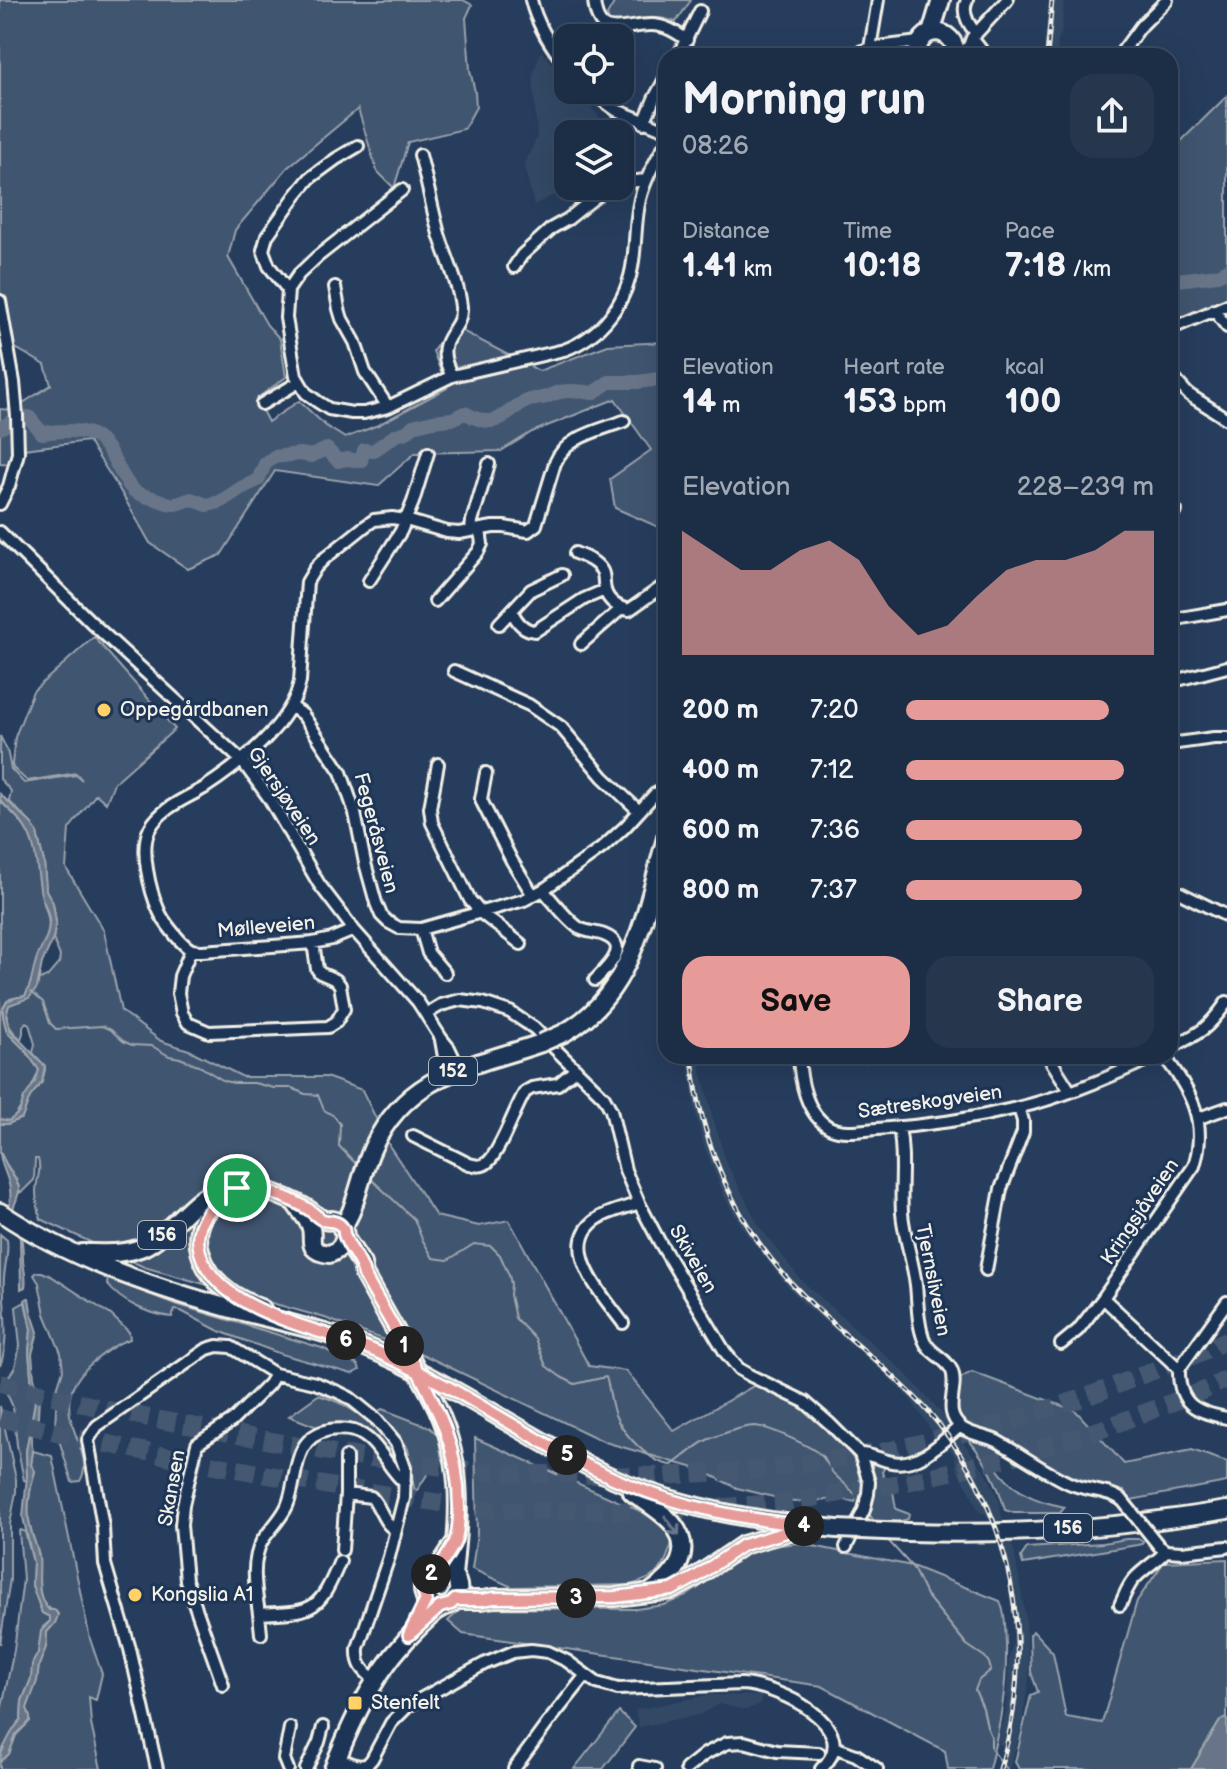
<!DOCTYPE html>
<meta charset="utf-8">
<style>
:root{--surface:#1c2e46;--page:#25364d;--text:#f1f3f6;--muted:#a0a8b3;--line:#3a4a5f;--accent:#e69b98}
body{margin:0;font-family:"Balsamiq Sans",sans-serif;background:var(--page);color:var(--text);height:100vh;display:flex;flex-direction:column;font-size:30px;white-space:nowrap}
*{box-sizing:border-box;margin:0}
p{font-size:26px;color:var(--muted)}
.icon{flex:none;width:44px;height:44px;fill:none;stroke:currentColor;stroke-width:2;stroke-linecap:round;stroke-linejoin:round}
.map{position:relative;flex:1;overflow:hidden}
.details{position:absolute;left:658px;top:48px;width:520px;height:1016px;display:flex;flex-direction:column;background:var(--surface);border-radius:24px;box-shadow:0 8px 32px #0002,0 0 0 2px var(--line)}
.details>*{flex:none}
.buttons{position:absolute;left:554px;top:24px;display:grid;gap:16px}
.buttons a{display:grid;place-items:center;width:80px;height:80px;border-radius:16px;background:var(--surface);box-shadow:0 8px 32px #0002,0 0 0 2px var(--line);font-size:40px}
.pin{position:absolute;display:grid;place-items:center;width:68px;height:68px;color:#fff;margin:-34px;border:4px solid #fff;border-radius:50%;box-shadow:0 2px 8px #0007}
.km{position:absolute;width:40px;height:40px;margin:-20px;border-radius:50%;background:#222;color:#fff;font-size:22px;line-height:40px;text-align:center}
.round{display:grid;place-items:center;flex:none;width:84px;height:84px;border-radius:24px;background:var(--page)}
.overview{display:flex;align-items:center;justify-content:space-between;height:136px;padding:0 24px}
h1{font-size:44px;font-weight:800;line-height:60px}
.stats{display:grid;grid-template-columns:repeat(3,1fr);gap:12px;height:136px;padding:8px 24px}
.stats div{display:grid;align-content:center}
.stats b{font-size:34px;font-weight:800}
.stats small{font-size:22px;font-weight:400}
.stats p{font-size:22px}
.chart{height:224px;padding:16px 24px}
.chart p{display:flex;justify-content:space-between}
.chart svg{width:100%;height:144px;margin-top:8px;fill:var(--accent);opacity:.7}
.action{display:flex;gap:16px;margin-top:auto;padding:16px 24px}
.action a{flex:1;height:92px;border-radius:24px;background:var(--accent);color:#111;font-size:32px;font-weight:800;line-height:92px;text-align:center}
.action a+a{background:var(--page);color:var(--text)}
ul{padding:0 24px;list-style:none;font-size:26px}
li{display:grid;grid-template-columns:128px 96px 1fr;align-items:center;height:60px}
li i{height:20px;border-radius:10px;background:var(--accent)}
.map>svg:first-child{display:block}
</style>
<div class="map">
<svg width="1227" height="1769" viewBox="0 0 1227 1769">
<rect width="100%" height="100%" fill="#263d5d"/>
<filter id="ink" filterUnits="userSpaceOnUse"><feTurbulence type="fractalNoise" baseFrequency=".0125" numOctaves="2"/><feDisplacementMap in="SourceGraphic" scale="16" xChannelSelector="R" yChannelSelector="G"/><feConvolveMatrix kernelMatrix="1 2 1 2 8 2 1 2 1" color-interpolation-filters="sRGB"/></filter>
<g filter="url(#ink)">
<path fill="#334966" d="M1049,0H1064L1061,34L1058,39L1057,56H1043Z
M541,51L568,82V90H575L598,115L600,134H568V186L560,192L534,205L524,165L537,137L533,75Z
M687,1056H699L702,1076H703L712,1115L727,1164L759,1226L801,1280L904,1372L940,1411L987,1474L999,1501L1001,1514L1014,1551L1026,1620L1029,1679L1020,1733L1009,1769H997L1004,1746L998,1744L1000,1729L1006,1712L1009,1658L1013,1643V1619L1009,1588L1002,1557L991,1524L986,1514L979,1512L970,1491L956,1468L955,1457L941,1436L936,1438L911,1400L883,1372L804,1304L788,1287L746,1233L725,1198L703,1143L695,1111Z
M708,1695L762,1696L760,1704L746,1710L719,1704L701,1714L639,1727L635,1710Z"/>
<path fill="#40546f" stroke="#9aa2ac" stroke-width="2" d="M0,0H463L472,5L466,18L470,70L475,92L476,107L464,129L408,142L394,188L377,171L358,109L287,168L235,230L228,257L267,325L280,339L286,377L256,399L268,422L299,401L326,426L345,438L378,425L447,388L433,351L451,325L539,371L608,345L666,342V526L663,529L615,508L610,479L651,450L615,399L532,432L501,451L415,453L378,486L275,471L221,555L188,569L150,543L118,487L88,441L16,450L12,464L0,463V409L12,410L51,385L45,365L0,339Z
M612,0H691L676,22C667,19 659,17 649,18C634,18 624,26 609,21L607,15L614,3Z
M1227,96V301L1177,324L1170,322V152Z
M94,637L175,729L114,783L106,803L96,794L69,829L66,868L104,931L121,1011L161,1041L189,1050L243,1077H326L362,1090L390,1147L436,1216L479,1226L509,1220L589,1366L626,1371L674,1431L759,1383C796,1404 881,1450 855,1502L839,1499L794,1502L737,1488L701,1470L605,1442L424,1355L325,1318L144,1267L41,1219C39,1210 36,1201 36,1192C36,1179 42,1172 38,1159H35L34,1180L23,1191L19,1193C20,1176 4,1167 0,1151C0,1143 0,1132 0,1124H8L22,1118L30,1097L42,1082L45,1070V1066L33,1053L35,1044L29,1024L26,1022L23,1026V1033L21,1039C10,1030 3,1020 9,1005C23,999 34,996 39,980L47,977L59,963L60,956L53,939L56,922L53,903L46,890L44,862L37,833L32,824L9,801L11,791L0,779V736L7,750L11,769L24,783L76,775L82,780L76,773L27,781L13,768L12,764L15,737L33,691Z
M0,801C9,810 19,818 26,828C39,847 38,874 42,895C44,908 51,918 48,932C46,943 39,951 37,961C33,974 32,985 25,996L10,999L2,1011L7,1032L25,1050L39,1070C37,1077 18,1115 13,1118C7,1122 7,1121 0,1119Z
M0,1234L7,1240C9,1253 5,1264 4,1278C2,1308 11,1337 0,1366Z
M37,1272H42L51,1276L111,1315L129,1332L130,1339C116,1343 104,1353 93,1362C37,1410 100,1448 80,1481L72,1482L55,1427L57,1389L63,1370L61,1353L45,1314L39,1283L34,1275Z
M108,1278L172,1303L322,1348L358,1365L360,1370L352,1374L281,1354L219,1331L181,1311L175,1310L172,1317C148,1314 122,1303 107,1284Z
M25,1302L31,1329L29,1352L32,1387L35,1402L26,1451L27,1481L24,1480L17,1445L13,1407L3,1385L15,1367L20,1346L16,1307Z
M972,1372L1076,1411L1124,1464L1192,1450L1227,1462V1482L1131,1500L1124,1491L1100,1486L1066,1474L1042,1463L1004,1439L969,1428L958,1420C955,1408 951,1390 960,1379C963,1376 968,1374 972,1372Z
M318,1395C347,1403 372,1421 389,1446L388,1449L380,1446L358,1426L342,1424L317,1427L289,1416Z
M0,1406L16,1479V1492L10,1524V1579L0,1644Z
M382,1409L429,1427L438,1435L442,1459L440,1465L430,1470L418,1489L415,1491C410,1477 414,1461 407,1447C400,1433 387,1423 378,1411Z
M475,1438L647,1514L674,1537C664,1567 662,1577 630,1585L512,1587L472,1569L477,1534Z
M973,1439L1000,1449L994,1464C1011,1491 1034,1501 1065,1507L1060,1513H1014L1005,1510C998,1483 987,1462 969,1440Z
M33,1451L52,1456L90,1639L102,1674L96,1700L89,1697L91,1724L101,1769H0V1762L9,1754L16,1735L30,1721L27,1708L37,1681L39,1665L46,1647L47,1632L55,1623L58,1614L55,1610C34,1609 40,1571 39,1557C37,1546 32,1536 30,1526C26,1511 30,1486 35,1472L31,1465Z
M878,1461L886,1465L882,1472L885,1480L892,1485L896,1509L909,1514L908,1519L894,1523L866,1522L876,1484L872,1465Z
M21,1530L25,1532L33,1562L32,1585L42,1613L50,1617V1621L43,1627L38,1653L34,1659L31,1679L22,1701L21,1720C11,1730 9,1742 0,1753V1716L14,1650L23,1579L19,1531Z
M1126,1539H1139L1143,1541L1142,1544L1137,1545L1023,1564L1021,1557L1027,1548L1103,1543Z
M798,1543L912,1566L1000,1601C1006,1615 1005,1629 1006,1644C1007,1689 1000,1726 989,1769H948L945,1751L822,1686L463,1634L448,1621L462,1608L636,1609L664,1605L686,1596L756,1548Z
M1227,1559V1717L1220,1721L1191,1769H1019L1015,1762L1031,1695L1038,1692L1031,1672L1030,1635L1033,1631L1053,1653L1066,1717L1102,1723L1137,1601L1164,1562Z
M619,1712L635,1727L603,1769H574Z"/>
<path fill="#677588" stroke="#9fa7ae" stroke-width="2" d="M0,794L32,824L37,833L44,862L46,890L53,903L56,922L53,939L42,963L37,988L29,998L9,1005L6,1016L10,1030L45,1066L42,1082L30,1097L22,1118L8,1124H0V1119L9,1121L19,1113L24,1098L35,1082L39,1070L25,1050L7,1032L3,1017V1008L7,1001L14,998L25,996C33,983 32,969 38,955C44,942 50,934 49,919C48,909 41,900 40,889C34,846 36,831 0,801Z
M0,1152C3,1158 6,1164 9,1170C23,1190 21,1188 12,1211C21,1232 23,1238 23,1261C24,1271 27,1278 25,1287L21,1289L20,1238C16,1232 11,1229 9,1222C7,1211 12,1201 10,1190C9,1176 0,1166 0,1152Z
M28,1298H29L31,1311L38,1332L32,1354L34,1377L39,1397L38,1416L31,1440L33,1451L31,1465L35,1471C30,1488 26,1509 30,1526C32,1537 37,1546 39,1557C41,1575 34,1594 49,1610H55L58,1615L55,1623L47,1632L46,1647L39,1665L37,1681L27,1708L30,1717V1721L16,1735L9,1754L0,1762C0,1751 13,1728 21,1720L22,1701L31,1679L32,1664L38,1653L41,1631L50,1621V1617L42,1613L32,1585L33,1562L23,1517L27,1476L26,1451L35,1402L32,1387L29,1352L31,1329L25,1300Z
M1227,1717V1769H1191L1220,1721Z"/>
<g fill="none" stroke-linecap="round" stroke-linejoin="round">
<path stroke="#9fa7ae" stroke-width="2" d="M31,992L43,1002L50,1023L56,1029L102,1026L111,1030L123,1041L132,1045L152,1046L169,1056L180,1058L201,1067L224,1081L234,1083H254L274,1088H292L305,1094L318,1095L324,1110L334,1116L340,1124L339,1146L357,1165
M370,1178L414,1219L422,1239L433,1258L448,1260L474,1244L491,1246L500,1255L509,1275L511,1284L510,1295L515,1318L535,1339L546,1366L561,1377L575,1384L606,1377C610,1389 610,1402 615,1415C623,1434 651,1464 672,1465C684,1457 693,1447 707,1440C719,1435 740,1427 754,1426C768,1426 810,1446 821,1455C827,1461 829,1470 835,1475C845,1484 853,1491 861,1501
M868,1512L875,1523
M886,1538L913,1568L926,1595L967,1645L985,1657L989,1663L991,1670L979,1680L975,1690L983,1708L987,1727L991,1736V1749L1007,1769"/>
<path stroke="#677588" stroke-width="14" d="M1170,281L1218,275L1227,270
M0,428L17,419L29,417L42,433C55,431 81,429 92,435C113,445 117,474 133,490C138,495 148,497 156,499C174,506 173,506 191,499L207,505L220,502L241,488L258,480L265,464L274,457L300,454L311,456L327,449L338,461L347,459L361,461L364,450L373,451L396,435L407,432L413,426L433,421L452,419L465,413C501,433 501,411 529,400C533,399 538,399 542,398C548,397 554,393 560,392C571,390 582,391 593,393L609,382H638L666,378"/>
<path stroke="#455872" stroke-width="18" stroke-dasharray="18 9" stroke-linecap="butt" d="M0,1383L113,1411L340,1454L491,1473L661,1476L768,1469L887,1451L997,1425L1083,1398L1197,1354L1227,1340
M0,1418L84,1439L176,1458L335,1487L488,1510L674,1511L789,1502L912,1481L1012,1457L1102,1429L1205,1390L1227,1379"/>
<g stroke="#f4f1e8" stroke-width="16">
<path id="minor" d="M531,0C537,26 552,48 568,68
M594,0C597,43 623,25 651,25C665,25 676,32 687,40
M967,0C961,12 968,24 976,33
M972,38L986,56
M870,48L878,0
M678,56L700,11
M849,56L870,48L919,42
M957,56L969,46L972,38L1007,0
M1119,56L1141,26L1167,0
M588,90L616,110L666,130
M644,123L654,99L666,77
M420,155C427,181 432,208 439,234C446,257 459,284 461,307C463,335 430,336 452,376
M620,183L646,180
M402,190L317,257L299,274L288,290L286,318L296,376L306,393L318,402L329,409L352,413H364L388,407L452,376L564,350C601,337 628,301 633,261C636,241 635,220 640,199C645,179 655,161 666,143
M514,267L522,255L552,228L568,219L609,186
M335,287L339,309L342,319L355,342L365,372L388,407
M288,290L269,266L263,250L267,236L296,195L310,178L336,159L358,146
M0,301L14,382L17,416L18,453L9,486L0,504
M1214,310L1227,327
M1170,329L1227,305
M1170,374L1188,394L1227,419
M262,404L299,382
M1170,517L1176,511
M471,531L472,521L489,464
M0,532L92,623L242,761L269,798L319,884L354,930L418,1002L441,1038L449,1048L459,1069
M575,553C585,557 596,561 602,571C605,577 603,583 605,590C608,601 618,608 629,610L666,584
M369,581L401,531L413,502L428,453
M435,601L478,552L482,544L480,530
M512,611C516,621 523,630 535,631L584,599L605,590
M1170,620L1227,610
M499,624L531,590L562,575
M581,644L621,609
M454,671L529,705L561,727L603,777L639,811
M1170,682L1227,667
M291,706L303,715L341,772L355,813L365,863L376,903L381,915L388,922L399,928L421,929L524,900L543,890L602,848L625,827L655,794L666,789
M1170,744L1214,738H1227
M438,764L430,808L432,823L470,900L481,913L521,944
M486,773L481,799L483,804L512,861L533,895
M1170,888L1227,916
M543,890C553,901 567,920 579,928C586,932 596,932 604,935C632,946 607,968 595,980
M421,929L428,953L445,973
M354,930L332,939L313,943L202,951C199,951 193,951 190,949C181,944 163,921 159,911C150,891 139,848 150,828C161,808 185,799 204,788C238,766 293,723 300,681L307,582L316,567L325,558L364,527L374,520L392,518L406,520L447,532L459,533L493,527H504L528,531L536,525L555,463C566,436 599,431 624,421
M191,950L180,976L178,993L182,1013L188,1023L209,1032L328,1027L336,1022L344,1009L340,985L336,980L320,973L317,969L313,943
M426,1014L441,1005L460,1000L483,1003L510,1012L534,1028L604,1097L611,1110L625,1170L639,1203L659,1241L725,1352L739,1369L751,1376L805,1402L829,1423L860,1454L869,1482L868,1494L864,1510L846,1547
M441,1040L444,1057L450,1073
M1170,1048C1200,1033 1207,1030 1227,1002
M799,1056C800,1080 806,1114 829,1127C843,1134 863,1130 877,1129C924,1126 972,1119 1017,1108C1064,1097 1111,1077 1155,1056
M849,1056H864
M1048,1056L1070,1091
M1199,1118L1227,1108
M899,1127C905,1159 900,1182 902,1213C904,1237 913,1261 916,1285C918,1303 917,1323 924,1340C929,1354 946,1357 952,1371C959,1390 941,1412 962,1428C972,1435 986,1436 997,1441C1022,1455 1045,1472 1071,1484C1087,1491 1111,1490 1123,1501
M413,1136L469,1164C476,1166 482,1167 488,1162C500,1152 515,1108 525,1092L532,1088L558,1084L576,1069
M986,1270L1001,1189L1023,1132V1121L1019,1108
M1103,1298L1179,1369C1178,1405 1196,1412 1227,1418
M623,1323C604,1297 557,1247 597,1219C609,1211 626,1208 639,1203
M1061,1344L1078,1330L1103,1298L1194,1166C1208,1122 1191,1091 1164,1056
M1179,1369L1227,1302
M860,1454C872,1454 880,1460 892,1462C919,1467 941,1443 960,1426
M346,1457V1494L371,1497C382,1508 382,1523 396,1530
M342,1550L346,1494
M1166,1551L1182,1552L1227,1547
M340,1561C318,1614 313,1611 259,1614C256,1591 250,1563 262,1541C270,1529 281,1519 287,1506C299,1479 290,1438 329,1430C337,1429 346,1429 354,1431C379,1439 386,1468 405,1483
M1120,1605C1125,1595 1128,1584 1136,1577C1146,1567 1157,1561 1166,1551L1159,1546
M259,1614L261,1634
M223,1685L186,1580L181,1525L183,1505L197,1444L232,1421L269,1384L275,1374
M834,1747L856,1755L877,1769
M337,1758L358,1766L366,1765
M639,1766L655,1769
M157,1769L130,1649L105,1564L103,1527L88,1440L97,1426L207,1349L217,1346L231,1347L275,1374L315,1383L338,1392L350,1398L377,1420L396,1443L405,1468L404,1498L389,1557L358,1648C357,1664 362,1670 375,1680
M288,1769L284,1759L290,1728
M306,1769L319,1742L323,1727
M363,1769L372,1759L391,1723L408,1706L484,1664L513,1652L531,1650L548,1652L567,1661L597,1683L618,1689L741,1684C776,1685 867,1727 821,1769
M514,1769L550,1720L586,1675
M686,1769L705,1754L727,1743L744,1742L777,1751L819,1753"/>
</g>
<g stroke="#f4f1e8" stroke-width="22">
<path id="primary" d="M931,33L941,0
M917,56C917,24 956,25 956,56
M564,1033C635,993 645,910 666,838
M231,1192C224,1197 216,1201 210,1208C186,1234 202,1272 228,1291C238,1299 250,1304 262,1309
M0,1212C68,1258 150,1286 228,1308C275,1321 322,1329 368,1348C454,1383 529,1440 613,1478C684,1510 760,1521 837,1529
M342,1229C346,1221 351,1214 353,1206C360,1187 364,1166 373,1147C409,1072 472,1067 541,1043
M345,1238L362,1264L364,1275L399,1337
M82,1253C102,1253 124,1255 143,1247C170,1235 195,1193 221,1189C237,1186 255,1188 270,1192C282,1196 293,1201 304,1207C311,1210 317,1218 325,1220C333,1223 328,1217 337,1222C352,1232 343,1250 329,1254C303,1250 316,1239 310,1225C306,1217 299,1210 295,1203
M632,1492C645,1502 662,1511 672,1523C695,1551 676,1575 652,1591
M908,1532C1014,1535 1122,1528 1227,1510
M455,1600H482L494,1598L615,1597L672,1590L696,1577L743,1545L797,1529
M440,1607L435,1606L426,1600C417,1579 430,1580 439,1566C445,1559 449,1551 454,1544
M333,1769C354,1715 378,1665 421,1625C433,1614 435,1610 451,1604C460,1595 461,1585 453,1575C460,1508 464,1459 432,1397"/>
</g>
<use href="#minor" stroke="#1d3557" stroke-width="10"/>
<use href="#primary" stroke="#1d3557" stroke-width="16"/>
<g stroke="#f4f1e8" stroke-width="5">
<path id="rail" d="M1047,56L1052,0
M692,1056C700,1148 740,1234 806,1298C845,1337 890,1369 927,1410C1013,1508 1038,1645 1000,1769"/>
</g>
<use href="#rail" stroke="#1d3557" stroke-width="2" stroke-dasharray="6" stroke-linecap="butt"/>
<g stroke="#f4f1e8" stroke-width="16" stroke-linecap="butt">
<path id="minor-bridge" d="M1123,1501L1159,1546"/>
</g>
<g stroke="#f4f1e8" stroke-width="22" stroke-linecap="butt">
<path id="primary-bridge" d="M541,1043L564,1033
M399,1337L432,1397
M837,1529L908,1532"/>
</g>
<use href="#minor-bridge" stroke="#1d3557" stroke-width="10"/>
<use href="#primary-bridge" stroke="#1d3557" stroke-width="16"/>
</g>
<defs><path id="oneway-shaft" d="M-6 0H5M1.5-3L5.5 0L1.5 3" fill="none" stroke-width="1.6" stroke-linecap="round" stroke-linejoin="round" transform="scale(2)"/></defs>
<use stroke="#68778a" href="#oneway-shaft" transform="translate(672 1526) rotate(54)"/>
</g>
<g fill="none" stroke-linecap="round" stroke-linejoin="round" filter="url(#ink)">
<g stroke="#fff" stroke-width="16">
<path id="route" d="M237,1188C261,1187 287,1196 308,1209C313,1212 318,1218 323,1220C329,1222 335,1220 340,1225C346,1231 342,1230 345,1237C350,1251 361,1259 364,1275C379,1302 395,1329 410,1356C437,1407 459,1448 459,1507C459,1518 459,1534 454,1544C450,1551 443,1563 437,1570C426,1580 418,1582 426,1600L409,1635L440,1607L451,1604L455,1600H482L494,1598L615,1597L672,1590L696,1577L743,1545L807,1526C745,1519 684,1508 627,1484C564,1458 507,1420 448,1387C421,1373 393,1358 365,1347C314,1327 217,1311 200,1252C191,1221 215,1203 237,1188"/>
</g>
<use href="#route" stroke="#e69b98" stroke-width="10"/>
</g>
<g fill="#ffd166" stroke="#1d3557" stroke-width="3">
<circle cx="104" cy="710" r="8"/>
<circle cx="135" cy="1595" r="8"/>
<rect x="347" y="1695" width="16" height="16" rx="4"/>
</g>
<g text-anchor="middle" dominant-baseline="central" stroke-width="6" stroke-linejoin="round" paint-order="stroke">
<g fill="#1d3557" stroke="#b4b9bc" stroke-width="2">
<rect x="429" y="1057" width="48" height="28" rx="6"/>
<rect x="138" y="1221" width="48" height="28" rx="6"/>
<rect x="1044" y="1514" width="48" height="28" rx="6"/>
</g>
<g font-size="18" font-weight="bold" fill="#f4f1e8">
<text x="453" y="1071">152</text>
<text x="162" y="1235">156</text>
<text x="1068" y="1528">156</text>
</g>
<g font-size="20" fill="#f4f1e8" stroke="#1d3557" text-anchor="start">
<text x="120" y="710">Oppegårdbanen</text>
<text x="151" y="1595">Kongslia A1</text>
<text x="371" y="1703">Stenfelt</text>
</g>
<g font-size="20" fill="#f4f1e8" stroke="#1d3557">
<text transform="translate(284 796) rotate(56)">Gjersjøveien</text>
<text transform="translate(376 833) rotate(75)">Fegeråsveien</text>
<text transform="translate(266 927) rotate(-5)">Mølleveien</text>
<text transform="translate(930 1102) rotate(-8)">Sætreskogveien</text>
<text transform="translate(1140 1212) rotate(-56)">Kringsjåveien</text>
<text transform="translate(693 1259) rotate(60)">Skiveien</text>
<text transform="translate(933 1280) rotate(79)">Tjernsliveien</text>
<text transform="translate(172 1488) rotate(-80)">Skansen</text>
</g>
</g>
</svg>
<div class="buttons">
<a><svg class="icon" aria-label="locate" viewBox="0 0 24 24"><circle cx="12" cy="12" r="6"/><path d="M12 2v4M12 18v4M2 12h4M18 12h4"/></svg></a>
<a><svg class="icon" aria-label="layers" viewBox="0 0 24 24"><path d="M12 4l9 5-9 5-9-5zM3 14l9 5 9-5"/></svg></a>
</div>
<div class="pin" style="left:237px;top:1188px;background:#1e9e55"><svg class="icon" aria-label="arrive" viewBox="0 0 24 24"><path d="M6 21V4h12l-3 4 3 4H6"/></svg></div>
<b class="km" style="left:404px;top:1346px">1</b>
<b class="km" style="left:431px;top:1574px">2</b>
<b class="km" style="left:576px;top:1598px">3</b>
<b class="km" style="left:804px;top:1526px">4</b>
<b class="km" style="left:567px;top:1455px">5</b>
<b class="km" style="left:346px;top:1340px">6</b>
<section class="details">
<div class="overview"><div><h1>Morning run</h1><p>08:26</p></div><a class="round"><svg class="icon" aria-label="share" viewBox="0 0 24 24"><path d="M12 15V3M7 8l5-5 5 5M5 13v7h14v-7"/></svg></a></div>
<div class="stats">
<div><p>Distance</p><b>1.41<small> km</small></b></div>
<div><p>Time</p><b>10:18</b></div>
<div><p>Pace</p><b>7:18<small> /km</small></b></div>
</div>
<div class="stats">
<div><p>Elevation</p><b>14<small> m</small></b></div>
<div><p>Heart rate</p><b>153<small> bpm</small></b></div>
<div><p>kcal</p><b>100</b></div>
</div>
<div class="chart"><p><span>Elevation</span>228–239 m</p>
<svg viewBox="0 0 160 44" preserveAspectRatio="none"><path d="M0 44V6L10 12L20 18L30 18L40 12L50 9L60 15L70 29L80 38L90 35L100 26L110 18L120 15L130 15L140 12L150 6L160 6V44z"/></svg>
</div>
<ul>
<li><b>200 m</b>7:20<i style="width:82%"></i></li>
<li><b>400 m</b>7:12<i style="width:88%"></i></li>
<li><b>600 m</b>7:36<i style="width:71%"></i></li>
<li><b>800 m</b>7:37<i style="width:71%"></i></li>
</ul>
<div class="action"><a>Save</a><a>Share</a></div>
</section>
</div>
